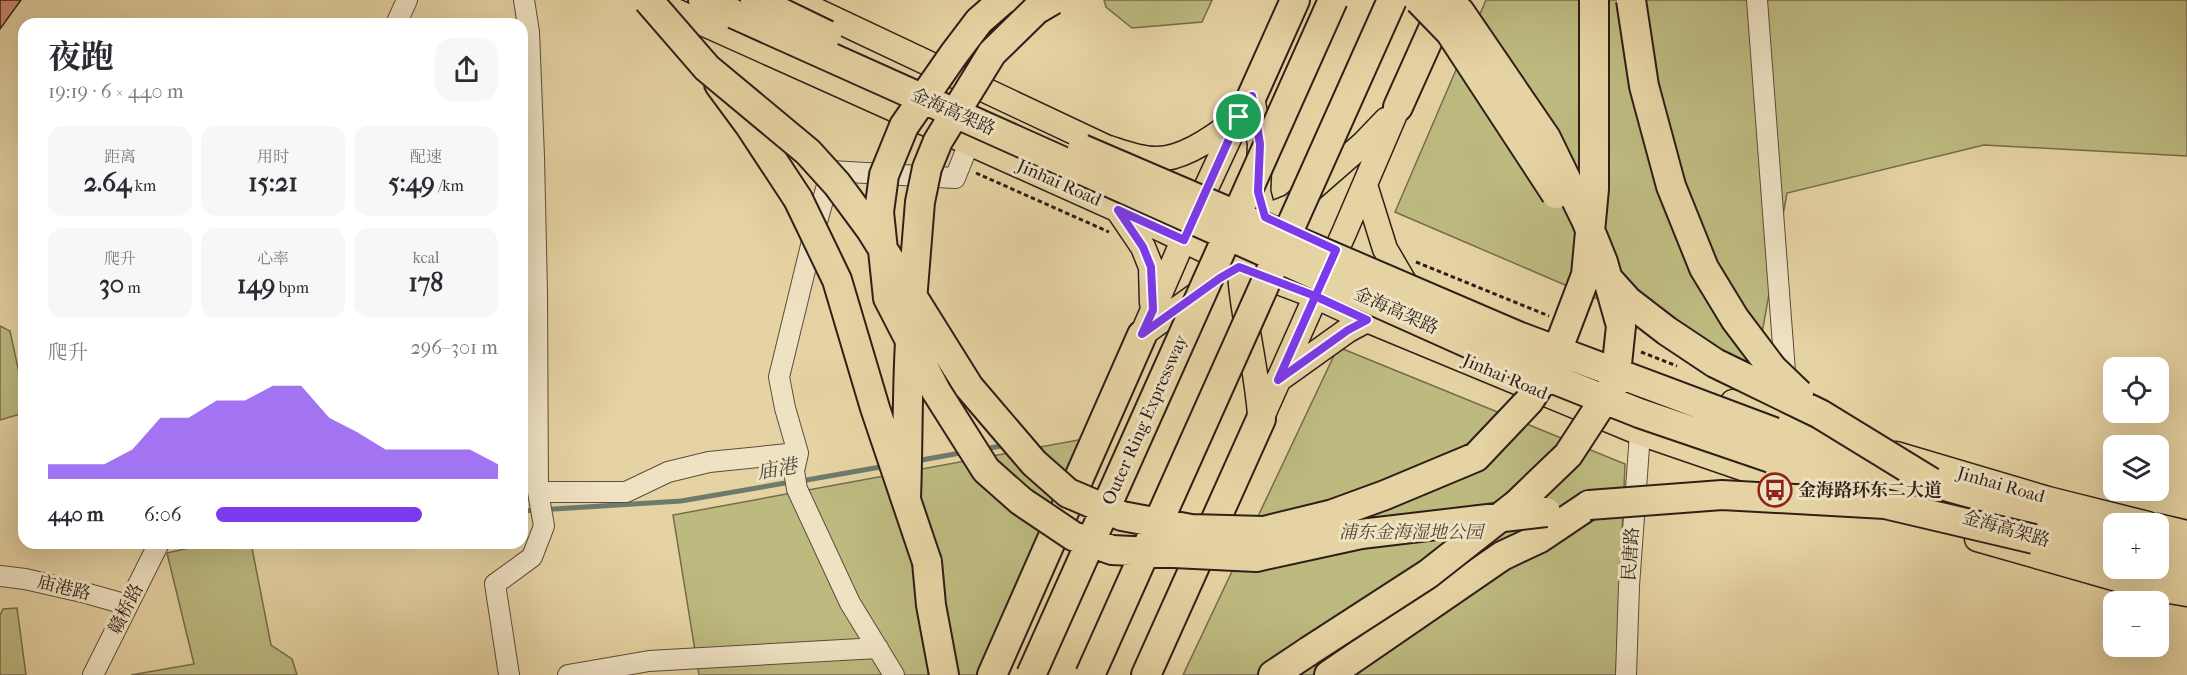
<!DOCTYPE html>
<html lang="zh">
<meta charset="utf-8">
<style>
:root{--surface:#fff;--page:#f7f7f7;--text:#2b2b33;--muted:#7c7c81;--accent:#7c3aed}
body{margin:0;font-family:"IM FELL French Canon","Noto Serif SC",serif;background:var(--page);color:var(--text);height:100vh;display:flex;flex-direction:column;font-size:22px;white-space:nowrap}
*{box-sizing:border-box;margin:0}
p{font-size:20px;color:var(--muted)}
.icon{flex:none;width:33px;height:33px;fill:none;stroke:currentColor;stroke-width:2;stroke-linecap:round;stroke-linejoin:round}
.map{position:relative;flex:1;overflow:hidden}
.details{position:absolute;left:18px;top:18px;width:510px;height:531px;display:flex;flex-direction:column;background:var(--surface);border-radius:18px;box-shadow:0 6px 24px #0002}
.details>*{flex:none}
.fabs{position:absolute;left:2103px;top:357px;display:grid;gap:12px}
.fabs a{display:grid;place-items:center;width:66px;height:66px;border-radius:12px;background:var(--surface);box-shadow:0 6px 24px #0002;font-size:30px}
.pin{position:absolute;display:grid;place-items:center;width:51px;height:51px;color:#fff;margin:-26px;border:3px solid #fff;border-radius:50%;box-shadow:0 2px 6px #0007}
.round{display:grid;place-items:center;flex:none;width:63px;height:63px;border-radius:18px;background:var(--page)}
.head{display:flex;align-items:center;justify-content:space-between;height:102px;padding:0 30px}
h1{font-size:33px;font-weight:700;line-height:45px}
.stats{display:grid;grid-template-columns:repeat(3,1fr);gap:9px;height:102px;padding:6px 30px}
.stats div{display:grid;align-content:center;border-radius:15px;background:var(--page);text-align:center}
.stats b{font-size:26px;font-weight:700}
.stats small{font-size:16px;font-weight:400}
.stats p{font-size:16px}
.chart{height:168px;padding:12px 30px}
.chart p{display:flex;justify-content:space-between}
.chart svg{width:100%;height:108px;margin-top:6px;fill:var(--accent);opacity:.7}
ul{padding:0 30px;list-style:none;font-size:20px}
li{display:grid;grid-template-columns:96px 72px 1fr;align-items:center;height:45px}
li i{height:15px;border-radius:8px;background:var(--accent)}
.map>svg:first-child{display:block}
</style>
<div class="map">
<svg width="2187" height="675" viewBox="0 0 2187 675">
<rect width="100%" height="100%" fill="#e6d3a3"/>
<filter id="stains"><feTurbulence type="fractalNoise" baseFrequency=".00333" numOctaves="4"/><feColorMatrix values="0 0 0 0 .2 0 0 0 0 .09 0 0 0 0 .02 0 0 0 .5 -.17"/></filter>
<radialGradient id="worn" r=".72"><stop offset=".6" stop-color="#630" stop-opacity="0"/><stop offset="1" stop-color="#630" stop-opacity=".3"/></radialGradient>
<path fill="#bdba80" stroke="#756c4c" stroke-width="1.5" d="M1104,0H1212L1202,22L1132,28L1106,7Z
M1486,0H2187V156L1984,145L1787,193L1756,367L1395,212Z
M0,326L10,331L24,396V413L0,420Z
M1338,347L1625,464L1616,675H1183Z
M1089,438L983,675H699L673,515Z
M211,543H251L271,645L292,659L297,675H131L194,664L167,553Z
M17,608L26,675H0V615L3,609Z"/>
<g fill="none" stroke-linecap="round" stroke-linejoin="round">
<path stroke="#6c7b6c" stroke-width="5" d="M984,449L1007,445
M916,461L966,452
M801,481L886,466
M522,511L681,501L791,482"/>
</g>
<path fill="#cc8b71" stroke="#2d1f18" stroke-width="1.5" d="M0,0H21L0,29Z"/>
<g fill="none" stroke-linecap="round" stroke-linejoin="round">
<g stroke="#5b4c3b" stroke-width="22">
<path id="minor" d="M1757,0L1786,385
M396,24L407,0
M538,492H626L668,472L709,462L798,453
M0,576L25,579L82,592L128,605
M93,675L159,543
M509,675L495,584L532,557L544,526L538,492L537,293L534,157L529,32L524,0
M568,675L649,661L878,648
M894,675L850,603L797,489L794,471L798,453L785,408L779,377L815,229L831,171L955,178L969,143
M1626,675L1629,586L1640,433"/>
</g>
<g stroke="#2d1f18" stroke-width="27">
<path id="major" d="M651,0L1163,230L1239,267L1315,296L1367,320L1640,433L1777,480L1823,493
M794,0L1110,149
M1252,96L1260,144L1258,192L1269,232
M1109,148C1124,153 1139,159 1155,159C1183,160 1216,136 1237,119
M1365,185L1385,249L1406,285
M1118,210L1143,247L1151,267L1152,303
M1245,231L1265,217L1292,206L1363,144L1386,120
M1239,254C1240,308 1256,361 1260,415
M1144,333L1205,289
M1142,335L1205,190L1239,117L1252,96
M1278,380L1348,330L1367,320
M1733,402L1851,440
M1261,419L1344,233L1398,107
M1896,454L2048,499L2148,524
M2158,526L2187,533
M1977,539L2145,587L2187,594"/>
</g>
<g stroke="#2d1f18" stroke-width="32">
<path id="highway" d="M703,0L734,14
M719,84L750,126L798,199
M1252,96L1295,0
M1398,107L1446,0
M1774,432L1931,482L2114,534
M1771,458L1907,500
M2012,532L2114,559
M2158,544L2187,551
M927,562L931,605L944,675
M2151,568L2187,577
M992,675L1142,335
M1146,675L1261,419
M1273,675L1309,651
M1329,675L1502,556L1540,538L1589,505"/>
</g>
<path stroke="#2d1f18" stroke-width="3" stroke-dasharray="4.5 3" stroke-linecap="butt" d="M976,173L1109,232
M1416,262L1549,316
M1641,352L1677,366"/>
<use href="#minor" stroke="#efe2c3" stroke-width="20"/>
<use href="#major" stroke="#e6d3a3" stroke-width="24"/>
<use href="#highway" stroke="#e6d3a3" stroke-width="28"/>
<g stroke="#2d1f18" stroke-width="32" stroke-linecap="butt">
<path id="highway-bridge" d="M648,0L707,68L808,152L837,184L871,230L969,387L1034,463L1068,493L1122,516L1191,529L1264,531L1333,514L1385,495L1476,457L1529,401L1551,367L1586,275L1594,189V0
M755,0L827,35
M1003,0L979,21L954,54L904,126L884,175L879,212L888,298L936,391L986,470L1021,501L1073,536L1112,550L1256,557L1361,534L1546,512
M1419,0L1450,32L1556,194
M1631,0L1644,86L1671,186L1704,268L1735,319L1772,368L1799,394
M734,14L1508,361L1639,413L1771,458
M1082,149L1518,336L1774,432
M798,199L837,280L875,408L927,562
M1610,281L1628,301L1667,331L1715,363L1820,414L1931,482
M912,301L920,202L927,168L938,141L992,53L1036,10L1053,0
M906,498C908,446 907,394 910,342
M1589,505L1722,495L1885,504L2034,539
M1309,651L1428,574L1517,504L1568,455L1615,383L1621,326L1603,262L1586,220L1546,138L1460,12L1448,0
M1031,675L1333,0
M1090,675L1392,0"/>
</g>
<use href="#highway-bridge" stroke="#e6d3a3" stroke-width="28"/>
</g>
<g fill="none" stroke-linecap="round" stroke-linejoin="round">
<g stroke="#fff" stroke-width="12">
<path id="route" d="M1239,117L1184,240L1118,210L1143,247L1151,267L1153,310L1142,334L1220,278L1239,267L1315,296L1367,320L1348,330L1278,380L1336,250L1265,217L1258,192L1260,144L1252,96L1239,117"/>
</g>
<use href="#route" stroke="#7c3aed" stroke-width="8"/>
</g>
<defs>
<g id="bus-ring" transform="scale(1.725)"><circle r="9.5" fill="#efe2c3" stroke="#8f2418" stroke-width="1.5"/><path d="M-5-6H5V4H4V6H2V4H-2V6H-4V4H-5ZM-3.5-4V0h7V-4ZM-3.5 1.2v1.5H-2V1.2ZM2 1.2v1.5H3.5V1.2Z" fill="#8f2418"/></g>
</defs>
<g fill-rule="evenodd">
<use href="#bus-ring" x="1775" y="490"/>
</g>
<g text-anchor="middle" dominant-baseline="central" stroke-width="6" stroke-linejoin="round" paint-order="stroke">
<g font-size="18" fill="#2d1f18" stroke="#efe2c3">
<text transform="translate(953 112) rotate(24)">金海高架路</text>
<text transform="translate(1059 183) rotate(24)">Jinhai Road</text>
<text transform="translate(1396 311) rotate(24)">金海高架路</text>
<text transform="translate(1505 377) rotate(23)">Jinhai Road</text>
<text transform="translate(1145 420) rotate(-66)">Outer Ring Expressway</text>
<text transform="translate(2001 485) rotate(16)">Jinhai Road</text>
<text transform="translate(2006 529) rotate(16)">金海高架路</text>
<text transform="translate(1631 554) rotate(-86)">民唐路</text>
<text transform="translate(64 588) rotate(14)">庙港路</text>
<text transform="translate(126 609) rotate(-63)">赣桥路</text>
</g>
<g font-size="18" font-weight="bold" fill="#2d1f18" stroke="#efe2c3" text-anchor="start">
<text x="1798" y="490">金海路环东二大道</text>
</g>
<g font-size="18" font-style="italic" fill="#514632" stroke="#efe2c3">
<text x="1411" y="532">浦东金海湿地公园</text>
</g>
<g font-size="20" font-style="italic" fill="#4c4d42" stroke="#efe2c3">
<text transform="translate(777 469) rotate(-10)">庙港</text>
</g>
</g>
<rect width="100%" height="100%" filter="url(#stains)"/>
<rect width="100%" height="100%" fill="url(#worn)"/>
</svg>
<div class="fabs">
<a><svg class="icon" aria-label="locate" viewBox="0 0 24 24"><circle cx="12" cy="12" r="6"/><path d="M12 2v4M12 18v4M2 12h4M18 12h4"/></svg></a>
<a><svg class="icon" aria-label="layers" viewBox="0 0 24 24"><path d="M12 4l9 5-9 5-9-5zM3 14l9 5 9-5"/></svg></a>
<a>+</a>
<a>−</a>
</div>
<div class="pin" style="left:1239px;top:117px;background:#1e9e55"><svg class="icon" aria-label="arrive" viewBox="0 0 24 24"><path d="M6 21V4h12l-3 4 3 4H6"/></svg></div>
<section class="details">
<div class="head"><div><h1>夜跑</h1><p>19:19 · 6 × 440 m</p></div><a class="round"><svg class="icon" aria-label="share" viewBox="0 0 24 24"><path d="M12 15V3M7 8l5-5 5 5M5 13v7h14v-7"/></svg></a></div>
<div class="stats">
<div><p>距离</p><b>2.64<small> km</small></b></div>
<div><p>用时</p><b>15:21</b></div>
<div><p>配速</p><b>5:49<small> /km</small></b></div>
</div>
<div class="stats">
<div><p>爬升</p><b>30<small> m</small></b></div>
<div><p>心率</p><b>149<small> bpm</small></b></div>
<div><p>kcal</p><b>178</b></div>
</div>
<div class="chart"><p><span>爬升</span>296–301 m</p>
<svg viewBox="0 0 160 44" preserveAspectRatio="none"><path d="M0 44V38L10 38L20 38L30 32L40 19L50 19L60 12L70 12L80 6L90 6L100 19L110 25L120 32L130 32L140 32L150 32L160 38V44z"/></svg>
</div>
<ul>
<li><b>440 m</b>6:06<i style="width:73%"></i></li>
</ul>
</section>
</div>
